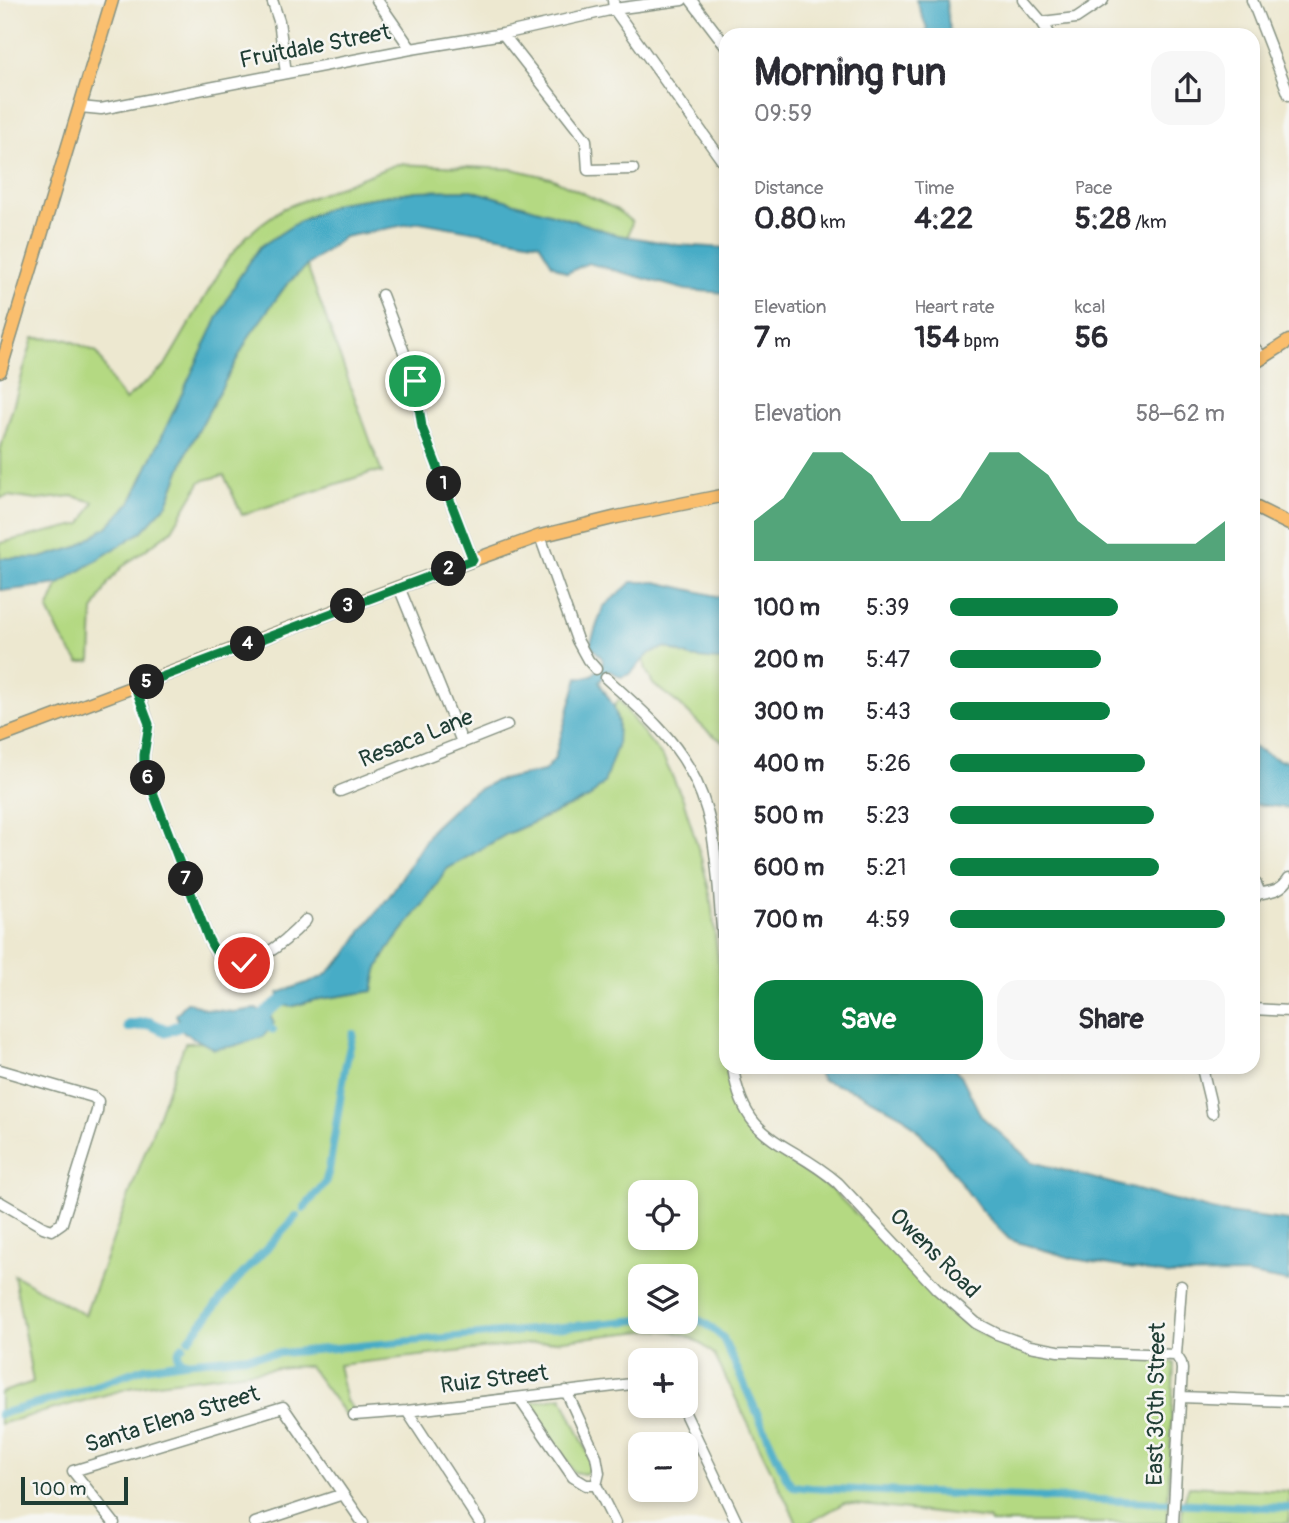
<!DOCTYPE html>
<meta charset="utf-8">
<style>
:root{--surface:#fff;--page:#f7f7f7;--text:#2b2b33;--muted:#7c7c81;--accent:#0b8043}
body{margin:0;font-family:Pangolin,sans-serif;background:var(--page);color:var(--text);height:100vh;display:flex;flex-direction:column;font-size:26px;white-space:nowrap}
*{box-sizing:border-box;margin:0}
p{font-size:23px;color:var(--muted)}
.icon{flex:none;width:38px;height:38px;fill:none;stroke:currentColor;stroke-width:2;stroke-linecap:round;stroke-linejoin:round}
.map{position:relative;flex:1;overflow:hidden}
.details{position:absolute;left:719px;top:28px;width:541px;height:1046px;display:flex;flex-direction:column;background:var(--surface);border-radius:21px;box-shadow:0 4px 10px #0003}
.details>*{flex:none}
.controls{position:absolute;left:628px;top:1180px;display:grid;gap:14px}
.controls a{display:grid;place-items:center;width:70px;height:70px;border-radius:14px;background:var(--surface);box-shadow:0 4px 10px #0003;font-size:35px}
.scale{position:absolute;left:21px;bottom:18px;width:107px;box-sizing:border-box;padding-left:7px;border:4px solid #1f3d34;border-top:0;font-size:19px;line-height:24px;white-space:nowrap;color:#1f3d34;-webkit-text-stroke:5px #f6f6f2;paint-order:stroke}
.pin{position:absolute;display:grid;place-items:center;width:60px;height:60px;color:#fff;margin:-30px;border:4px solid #fff;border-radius:50%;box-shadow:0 2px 7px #0007}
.km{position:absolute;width:35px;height:35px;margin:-18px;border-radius:50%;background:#222;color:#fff;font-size:19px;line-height:35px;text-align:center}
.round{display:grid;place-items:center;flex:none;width:74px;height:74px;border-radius:21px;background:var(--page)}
.overview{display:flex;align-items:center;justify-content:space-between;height:119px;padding:0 35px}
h1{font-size:38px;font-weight:800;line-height:52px}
.metrics{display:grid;grid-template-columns:repeat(3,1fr);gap:10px;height:119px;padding:7px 35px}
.metrics div{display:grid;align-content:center}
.metrics b{font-size:30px;font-weight:800}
.metrics small{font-size:19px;font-weight:400}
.metrics p{font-size:19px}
.chart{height:196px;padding:14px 35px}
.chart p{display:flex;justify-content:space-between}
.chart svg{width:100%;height:126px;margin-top:7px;fill:var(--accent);opacity:.7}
.primary-button{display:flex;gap:14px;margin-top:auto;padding:14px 35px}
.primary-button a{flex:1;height:80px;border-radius:21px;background:var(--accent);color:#fff;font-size:28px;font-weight:800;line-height:80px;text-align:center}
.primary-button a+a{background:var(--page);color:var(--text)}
ul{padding:0 35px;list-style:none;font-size:23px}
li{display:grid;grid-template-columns:112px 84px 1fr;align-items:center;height:52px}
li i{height:18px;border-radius:9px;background:var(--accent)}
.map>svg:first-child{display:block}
</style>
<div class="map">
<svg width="1289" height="1523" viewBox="0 0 1289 1523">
<rect width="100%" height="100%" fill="#f6f6f2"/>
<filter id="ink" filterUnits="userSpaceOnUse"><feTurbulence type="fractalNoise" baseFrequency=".0143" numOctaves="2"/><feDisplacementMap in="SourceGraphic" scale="14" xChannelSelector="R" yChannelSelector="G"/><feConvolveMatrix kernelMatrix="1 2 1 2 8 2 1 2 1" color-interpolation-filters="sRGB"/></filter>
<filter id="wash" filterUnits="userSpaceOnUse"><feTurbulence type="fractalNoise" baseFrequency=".00686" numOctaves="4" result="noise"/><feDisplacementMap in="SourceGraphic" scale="28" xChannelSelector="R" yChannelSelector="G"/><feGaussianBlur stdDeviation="1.57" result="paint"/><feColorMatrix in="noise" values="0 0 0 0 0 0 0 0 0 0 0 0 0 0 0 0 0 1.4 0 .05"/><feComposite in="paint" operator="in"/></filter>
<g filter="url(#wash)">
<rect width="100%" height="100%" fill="#ede8d0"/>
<path fill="#b4d982" stroke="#6a8b5b" stroke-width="2" fill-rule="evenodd" d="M397,164L512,169L551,178L616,209L632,222L628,237L618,235L556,215L471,190L417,191L338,203L298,222L260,247L238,279L131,501L108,526L77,547L40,558H0V543L82,524L94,502L72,496L36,500L8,496L0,498V451L33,338L66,339L97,352L113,384L125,400L164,367L226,261L247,236L261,224L282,209Z
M307,266L382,473L373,472L242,515L224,475L201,481L172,530L122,567L109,582L93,611L91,661L79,663L61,637L48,610L59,584L141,532L167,504L188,450L250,335L287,284Z
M666,647L690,657L726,661V744L706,730L680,705L653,684L646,670L644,659L650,653Z
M619,699L634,721L664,759L683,799L701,858L710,894L726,1022V1068H732L736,1104L745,1123L769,1147L833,1191L970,1328L1009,1347L1057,1354L1166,1360L1174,1363L1167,1523H991L989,1519L844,1503L809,1523H797L714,1354C693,1336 681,1331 654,1330L338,1365L346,1401L355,1411L347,1417L309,1366L287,1367L158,1383L130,1388L0,1424V1393L33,1382L14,1275L85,1315L185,1043L210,1042L274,1023L270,1016L283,1005L291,1007L314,1000L373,991L377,970L388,949L424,903L447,869L507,834L589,798L618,723L614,707ZM640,1192H686V1237H640ZM640,1276H686V1321H640Z
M562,1397L592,1462L588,1472L584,1474L574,1472L528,1403Z
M1189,1486L1289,1491V1523H1182V1507Z"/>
<path fill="#46acc6" stroke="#32747d" stroke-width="2" d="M916,0H946L950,35H926L927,28Z
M471,190L556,215L618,235L678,245L726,248V293L686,290L588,263L567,273L552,264L539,243L420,222L344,237L312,261L287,284L250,335L188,450L167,504L141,532L59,584L10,590H0V558H40L77,547L108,526L131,502L217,319L238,279L260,247L298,222L338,203L417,191Z
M632,582H656L721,597H726V661L690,657L666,647L650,653L630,674L621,677L609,670L599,682L614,707L618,723L617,746L604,783L589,798L507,834L447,869L424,903L388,949L377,970L373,991L314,1000L291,1007L283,1005L278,993L323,977L345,956L363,929L391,894L433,828L468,795L495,781L544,771L554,760L578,677C593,678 594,674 603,663L602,658L590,645L603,607Z
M1253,747L1279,760L1289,761V808L1253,804Z
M187,1002L206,1009L233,1012L256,1009L270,1016L274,1023L263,1037L234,1046L214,1049L183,1032L176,1015Z
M815,1068H953L961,1075L981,1116L1032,1162L1220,1212L1289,1221V1282L1246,1274L1168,1275L1075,1259L1010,1240L981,1210L936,1149L904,1117L858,1092L822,1080Z"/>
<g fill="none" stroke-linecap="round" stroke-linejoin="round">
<path stroke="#46acc6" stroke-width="8" d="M270,1028L273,1030
M304,1208L325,1183L329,1170L345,1068L353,1034
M686,1317C702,1319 711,1327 723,1338L787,1479L793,1486L810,1488L1289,1508
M189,1339L236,1281L297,1216
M183,1346L179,1350L178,1356L183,1362
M0,1414L72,1394L144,1368L183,1362L640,1320"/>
<path stroke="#46acc6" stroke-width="12" d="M255,1025C266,1010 278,1001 295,995
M129,1026L149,1023L167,1031L191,1021L195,1023"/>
</g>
</g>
<g filter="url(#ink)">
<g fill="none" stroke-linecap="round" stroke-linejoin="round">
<g stroke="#869282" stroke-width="13">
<path id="minor" d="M272,0L279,21L286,73
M377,0L411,49
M613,0L614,9L726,166
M691,0L726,46
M1023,0L1042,22L1050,35
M1252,0L1289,95
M1042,22L1076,18L1103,0
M503,34L586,140L588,170L633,169
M80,107L101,109L411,49L503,34L614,9L682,0
M382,295L415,381L422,427L473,560
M1253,346L1263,358
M540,536L577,640L588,660L596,669
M399,587L462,742
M606,678C635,705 669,732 689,768C712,808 715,847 719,891C721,920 724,948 726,977
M136,686L149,724L144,756V768L208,938C211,945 214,952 220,957C246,979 288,939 306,920
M340,791L507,725
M1253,882L1256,884L1259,891L1255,898
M1258,894C1272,891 1281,891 1289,878
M1253,1009L1289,1011
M733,1068C745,1146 788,1139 838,1183L937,1289L976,1323L997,1334L1030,1346L1058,1351L1176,1355
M1202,1068L1210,1101L1212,1113
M0,1070L93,1097L98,1101L97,1111L62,1223L52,1230L43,1227L0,1202
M566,1391L596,1456L599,1473L596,1485L615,1523
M1181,1397L1289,1401
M519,1398L573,1477L586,1485H596
M681,1405L737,1523
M407,1411L480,1523
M354,1415L407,1411L640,1383
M114,1523L73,1471L283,1407L363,1523
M255,1523L343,1494
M1173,1523L1182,1369L1181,1363L1176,1355L1181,1286"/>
</g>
<g stroke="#869282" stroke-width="15">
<path id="major" d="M1253,364L1289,341
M0,371L112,0
M1253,506L1289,524
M0,737L399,587L540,536L617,517L726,495"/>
</g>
<use href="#minor" stroke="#fff" stroke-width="10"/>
<use href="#major" stroke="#fabe6d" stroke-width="12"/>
</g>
</g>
<g fill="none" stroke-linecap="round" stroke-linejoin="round" filter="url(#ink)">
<g stroke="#fff" stroke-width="14">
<path id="route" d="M244,963C222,964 217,956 208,938L144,768V755L149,724L135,687L473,560L422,427L415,381"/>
</g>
<use href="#route" stroke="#0b8043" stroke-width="9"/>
</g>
<g text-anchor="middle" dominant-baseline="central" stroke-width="5" stroke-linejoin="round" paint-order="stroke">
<g font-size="23" fill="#1f3d34" stroke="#f6f6f2">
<text transform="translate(315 46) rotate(-11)">Fruitdale Street</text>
<text transform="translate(416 738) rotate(-22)">Resaca Lane</text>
<text transform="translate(935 1253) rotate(45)">Owens Road</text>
<text transform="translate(494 1379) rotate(-7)">Ruiz Street</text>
<text transform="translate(1156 1404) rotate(-89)">East 30th Street</text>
<text transform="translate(172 1419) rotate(-17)">Santa Elena Street</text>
</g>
</g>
</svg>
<div class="controls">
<a><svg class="icon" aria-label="locate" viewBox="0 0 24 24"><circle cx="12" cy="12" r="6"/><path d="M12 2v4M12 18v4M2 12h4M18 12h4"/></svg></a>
<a><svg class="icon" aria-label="layers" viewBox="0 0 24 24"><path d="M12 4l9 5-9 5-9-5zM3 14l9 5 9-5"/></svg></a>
<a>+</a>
<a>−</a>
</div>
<div class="scale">100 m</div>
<div class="pin" style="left:415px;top:381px;background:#1e9e55"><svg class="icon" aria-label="arrive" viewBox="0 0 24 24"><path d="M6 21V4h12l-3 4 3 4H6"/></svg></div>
<div class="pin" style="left:244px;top:963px;background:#d93025"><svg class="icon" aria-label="check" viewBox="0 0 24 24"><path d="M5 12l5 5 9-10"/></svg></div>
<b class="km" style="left:444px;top:484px">1</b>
<b class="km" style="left:449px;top:569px">2</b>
<b class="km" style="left:348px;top:606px">3</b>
<b class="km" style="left:248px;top:644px">4</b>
<b class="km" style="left:147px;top:682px">5</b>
<b class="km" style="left:148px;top:778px">6</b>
<b class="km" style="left:186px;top:879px">7</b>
<section class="details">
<div class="overview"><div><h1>Morning run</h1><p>09:59</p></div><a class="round"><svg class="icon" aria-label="share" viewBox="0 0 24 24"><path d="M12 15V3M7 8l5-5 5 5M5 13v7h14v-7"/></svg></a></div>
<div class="metrics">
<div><p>Distance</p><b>0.80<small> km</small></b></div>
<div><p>Time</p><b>4:22</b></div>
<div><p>Pace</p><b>5:28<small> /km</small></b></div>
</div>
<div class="metrics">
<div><p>Elevation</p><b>7<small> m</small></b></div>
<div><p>Heart rate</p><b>154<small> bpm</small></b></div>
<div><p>kcal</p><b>56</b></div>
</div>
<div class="chart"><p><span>Elevation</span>58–62 m</p>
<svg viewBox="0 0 160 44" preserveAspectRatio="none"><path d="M0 44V30L10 22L20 6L30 6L40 14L50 30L60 30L70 22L80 6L90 6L100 14L110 30L120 38L130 38L140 38L150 38L160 30V44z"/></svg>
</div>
<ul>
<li><b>100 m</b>5:39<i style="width:61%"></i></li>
<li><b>200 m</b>5:47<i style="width:55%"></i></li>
<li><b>300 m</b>5:43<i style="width:58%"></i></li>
<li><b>400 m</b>5:26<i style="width:71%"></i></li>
<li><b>500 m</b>5:23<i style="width:74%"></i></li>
<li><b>600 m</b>5:21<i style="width:76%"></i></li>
<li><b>700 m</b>4:59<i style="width:100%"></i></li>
</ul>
<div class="primary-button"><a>Save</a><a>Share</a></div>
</section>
</div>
